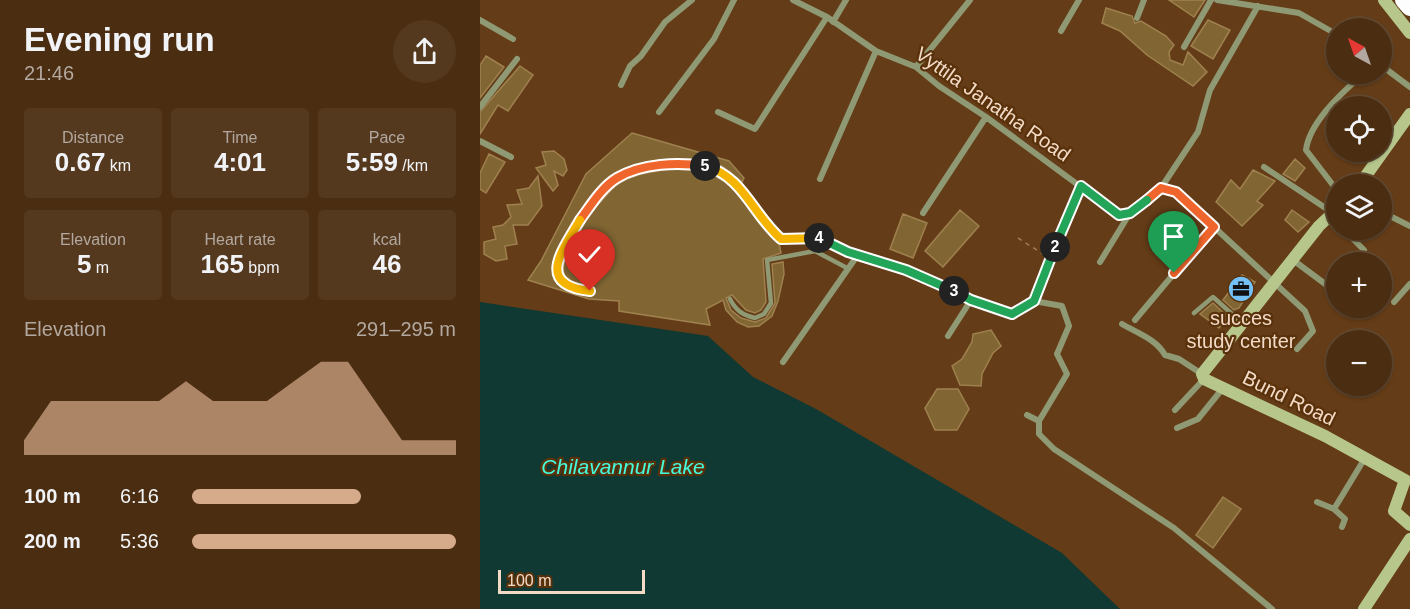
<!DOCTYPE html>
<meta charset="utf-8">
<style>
:root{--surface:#4b2d11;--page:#55391f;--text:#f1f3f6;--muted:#b2a89f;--line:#624931;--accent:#d6ab8b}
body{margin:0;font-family:Helvetica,sans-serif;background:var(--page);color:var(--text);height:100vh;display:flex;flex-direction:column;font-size:22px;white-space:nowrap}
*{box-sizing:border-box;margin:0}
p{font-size:20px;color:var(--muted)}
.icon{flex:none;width:33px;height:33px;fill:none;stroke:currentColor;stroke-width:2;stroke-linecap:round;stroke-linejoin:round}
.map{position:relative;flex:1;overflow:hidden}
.details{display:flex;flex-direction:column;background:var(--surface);width:480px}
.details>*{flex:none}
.needle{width:39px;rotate:320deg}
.controls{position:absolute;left:846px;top:18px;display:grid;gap:12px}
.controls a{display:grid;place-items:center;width:66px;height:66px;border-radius:50%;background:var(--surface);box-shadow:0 2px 4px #0004,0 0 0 2px var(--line);font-size:30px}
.scale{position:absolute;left:18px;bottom:15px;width:147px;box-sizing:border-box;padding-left:6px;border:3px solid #f2dac6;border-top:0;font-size:16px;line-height:21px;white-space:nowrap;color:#f2dac6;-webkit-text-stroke:4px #59310a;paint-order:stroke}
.pin{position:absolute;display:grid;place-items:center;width:51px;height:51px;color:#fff;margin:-62px -26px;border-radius:50% 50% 50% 0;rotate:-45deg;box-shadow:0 0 6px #0007}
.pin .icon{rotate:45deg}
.km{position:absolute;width:30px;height:30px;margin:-15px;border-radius:50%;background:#222;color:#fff;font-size:16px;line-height:30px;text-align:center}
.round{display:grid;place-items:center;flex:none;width:63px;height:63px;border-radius:32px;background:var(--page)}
.headline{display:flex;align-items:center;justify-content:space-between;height:102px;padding:0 24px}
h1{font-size:33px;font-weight:800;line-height:45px}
.stats{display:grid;grid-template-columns:repeat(3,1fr);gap:9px;height:102px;padding:6px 24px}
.stats div{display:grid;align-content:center;border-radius:6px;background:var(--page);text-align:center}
.stats b{font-size:26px;font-weight:800}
.stats small{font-size:16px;font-weight:400}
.stats p{font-size:16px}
.chart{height:168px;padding:12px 24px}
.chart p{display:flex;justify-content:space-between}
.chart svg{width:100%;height:108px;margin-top:6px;fill:var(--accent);opacity:.7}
ul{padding:0 24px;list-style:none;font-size:20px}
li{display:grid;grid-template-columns:96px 72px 1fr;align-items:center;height:45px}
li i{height:15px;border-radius:8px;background:var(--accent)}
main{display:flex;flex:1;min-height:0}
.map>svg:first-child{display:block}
</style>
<main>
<section class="details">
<div class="headline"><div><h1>Evening run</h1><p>21:46</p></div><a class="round"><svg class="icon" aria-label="share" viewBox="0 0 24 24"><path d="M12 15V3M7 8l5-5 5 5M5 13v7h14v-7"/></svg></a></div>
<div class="stats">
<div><p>Distance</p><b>0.67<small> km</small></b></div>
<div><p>Time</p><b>4:01</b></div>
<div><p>Pace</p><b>5:59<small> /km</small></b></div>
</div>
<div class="stats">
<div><p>Elevation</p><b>5<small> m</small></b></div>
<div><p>Heart rate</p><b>165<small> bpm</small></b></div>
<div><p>kcal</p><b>46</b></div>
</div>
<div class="chart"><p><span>Elevation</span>291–295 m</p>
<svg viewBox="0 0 160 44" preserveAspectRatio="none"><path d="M0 44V38L10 22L20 22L30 22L40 22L50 22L60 14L70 22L80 22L90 22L100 14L110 6L120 6L130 22L140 38L150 38L160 38V44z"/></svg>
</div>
<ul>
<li><b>100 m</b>6:16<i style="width:64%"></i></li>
<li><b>200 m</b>5:36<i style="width:100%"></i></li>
</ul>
</section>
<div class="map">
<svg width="930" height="609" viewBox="0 0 930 609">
<rect width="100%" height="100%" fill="#643c17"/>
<path fill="#0f3932" d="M0,302L228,336L273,377L336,409L582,553L640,609H0Z"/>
<path fill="#816533" stroke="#9e814f" stroke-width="1.5" d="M689,0H725L714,17Z
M626,8L652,16L655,23L661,21L686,36L694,45L689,52L690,60L703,65L708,52L727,72L713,86L667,55L640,31L622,23Z
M728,20L750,30L733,59L711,46Z
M6,56L24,67L0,98V65Z
M40,66L53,75L28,111L18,105L0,134V112Z
M152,133L249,161L264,178L262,182L242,166L231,162L203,159L158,165L135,174L103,208L83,240L74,270L77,284L93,293L110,295L114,293L112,287L92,284L85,279L83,271L85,259L110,213L139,182L161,174L189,169L228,171L238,174L255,187L299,243L301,253L283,259L286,302L281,310L275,313L266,310L252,295L246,298L251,310L261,318L275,322L286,318L295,303L292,264L303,262L304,274L298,301L292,316L279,326L268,327L257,322L246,310L243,300L226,309L230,325L139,311V301L109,299L48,280L61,261L106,174Z
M74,151L84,159L87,170L83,176L74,171L78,185L73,191L56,168L66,165L62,152Z
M9,154L25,162L6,193L0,189V173Z
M815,159L825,168L815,181L803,174Z
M773,170L795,181L777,201L783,205L762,226L736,202L751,180L760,189Z
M58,176L62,206L48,225H33L37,244L25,246L27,259L16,261L4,254V242L16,239L13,227L23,225L31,217L27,205L42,204L37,190L49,188Z
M480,210L499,226L463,267L445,251Z
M812,210L829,222L818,232L805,220Z
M423,214L447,223L433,258L410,249Z
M762,275L775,282L759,308L754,310L743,300Z
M733,303L748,317L739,328L720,314Z
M511,330L521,346L513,353L502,374L501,386L480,385L472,366L482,359L492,342L493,334Z
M457,389H478L489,409L477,430H455L445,408Z
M743,497L761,509L733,548L716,535Z"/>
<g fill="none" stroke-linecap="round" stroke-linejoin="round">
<path stroke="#9c7b5c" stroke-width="1.5" stroke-dasharray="4.5 4.5" stroke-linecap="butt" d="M538,238L563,254"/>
<path stroke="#8f9974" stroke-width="4.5" d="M110,291C101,290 87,290 81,281C65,260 118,190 137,178C160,164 216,158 240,170C267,184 279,220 301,239L333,236L377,256
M250,299C256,311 263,315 275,318L284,314L291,303L287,260L335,251L367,268
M714,313L733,297L761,322"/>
<path stroke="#8f9974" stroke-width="6" d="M313,0L347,17L396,51L436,67L459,86L506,117L639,215L650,213L681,188L696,192L825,311L833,331L817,349
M737,0L819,13L856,34
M657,18L664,0
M0,20L33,39
M353,22L366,0
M581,31L599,0
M704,47L731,0
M902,66L930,87
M436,67L490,0
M141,85L150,66L161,56L185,22L212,0
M0,107L37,59
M179,112L234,39L254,0
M238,112L275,129L347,17
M0,141L31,157
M784,167L853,213
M340,179L396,51
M681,188L718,132L730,90L778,6
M856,189L826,150C829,124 860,94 879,78L872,74
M902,212L930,226
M443,213L506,117
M850,216L856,222
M864,230L884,250
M813,260L856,292
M620,262L650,213
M554,301L586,217L601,186
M914,302L930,284
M655,320L733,227
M642,324C657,333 676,339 685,355L699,359L722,374
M468,336L491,300
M303,362L377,256C415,258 455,282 489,299C502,306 518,309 532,314L554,301L582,306L589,326L577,354L587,374L559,421V434L574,449L694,528L792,609
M695,410L724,379
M547,415L559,421
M697,428L718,419L743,388
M837,502L854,509
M862,527L865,519L854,509L885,458"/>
<path stroke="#b7c78c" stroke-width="12" d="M904,0L930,33
M880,184L930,114
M856,210L839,226L722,374L724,379L845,436L925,480L914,511L930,525
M884,609L930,539"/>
<path stroke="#fdfdfd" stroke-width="18" d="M924,0L930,7"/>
</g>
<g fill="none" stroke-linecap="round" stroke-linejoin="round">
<g stroke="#fff" stroke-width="12">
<path id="split-1" d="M667,200L681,188L696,192L734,227L694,273"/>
</g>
<g stroke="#fff" stroke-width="12">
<path id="split-2" d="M575,247L601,186L639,215L650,213L667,200"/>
</g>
<g stroke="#fff" stroke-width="12">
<path id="split-3" d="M474,291L491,300L532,314L554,301L575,247"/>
</g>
<g stroke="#fff" stroke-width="12">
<path id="split-4" d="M339,238L368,252L426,270L474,291"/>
</g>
<g stroke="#fff" stroke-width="12">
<path id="split-5" d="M225,166C263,176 273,215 301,239L339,238"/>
</g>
<g stroke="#fff" stroke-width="12">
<path id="split-6" d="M100,220C111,205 122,187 137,178C162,163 198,162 225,166"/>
</g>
<g stroke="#fff" stroke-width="12">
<path id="split-7" d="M100,220C82,251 55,285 110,291"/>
</g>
<use href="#split-1" stroke="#f0652b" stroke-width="8"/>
<use href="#split-2" stroke="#22a559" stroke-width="8"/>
<use href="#split-3" stroke="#22a559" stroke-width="8"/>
<use href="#split-4" stroke="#22a559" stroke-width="8"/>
<use href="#split-5" stroke="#f5b400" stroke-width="8"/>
<use href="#split-6" stroke="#f0652b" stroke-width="8"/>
<use href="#split-7" stroke="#f5b400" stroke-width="8"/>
</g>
<defs>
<g id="office-disc" transform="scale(1.35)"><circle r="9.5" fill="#73c1f6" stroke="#59310a"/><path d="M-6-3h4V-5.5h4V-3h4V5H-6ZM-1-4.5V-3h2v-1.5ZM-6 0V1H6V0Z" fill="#111"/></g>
</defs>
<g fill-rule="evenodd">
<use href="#office-disc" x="761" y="289"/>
</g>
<g text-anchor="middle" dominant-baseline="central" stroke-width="4.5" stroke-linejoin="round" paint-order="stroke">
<g font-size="20" fill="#f2dac6" stroke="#59310a">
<text transform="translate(513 104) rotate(35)">Vyttila Janatha Road</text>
<text transform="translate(809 398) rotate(26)">Bund Road</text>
</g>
<g font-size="20" fill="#f2dac6" stroke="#59310a">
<text x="761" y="318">succes<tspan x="761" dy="23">study center</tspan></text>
</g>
<g font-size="21" font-style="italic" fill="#43fce0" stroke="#59310a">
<text x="143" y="466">Chilavannur Lake</text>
</g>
</g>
</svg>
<div class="controls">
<a><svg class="needle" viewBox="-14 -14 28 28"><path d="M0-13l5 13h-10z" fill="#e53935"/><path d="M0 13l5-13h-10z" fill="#b2a89f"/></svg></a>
<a><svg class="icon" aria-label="locate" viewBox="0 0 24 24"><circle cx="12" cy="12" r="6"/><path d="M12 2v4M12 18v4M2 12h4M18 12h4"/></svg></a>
<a><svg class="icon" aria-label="layers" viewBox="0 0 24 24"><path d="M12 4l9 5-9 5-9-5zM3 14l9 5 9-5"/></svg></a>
<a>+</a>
<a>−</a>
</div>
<div class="scale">100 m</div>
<div class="pin" style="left:694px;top:273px;background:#1e9e55"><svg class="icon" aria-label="arrive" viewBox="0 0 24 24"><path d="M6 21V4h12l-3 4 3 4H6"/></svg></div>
<div class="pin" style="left:110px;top:291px;background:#d93025"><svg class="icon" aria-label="check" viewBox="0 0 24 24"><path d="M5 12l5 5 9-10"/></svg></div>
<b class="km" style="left:575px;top:247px">2</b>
<b class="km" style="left:474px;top:291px">3</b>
<b class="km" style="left:339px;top:238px">4</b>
<b class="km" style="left:225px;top:166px">5</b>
</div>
</main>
